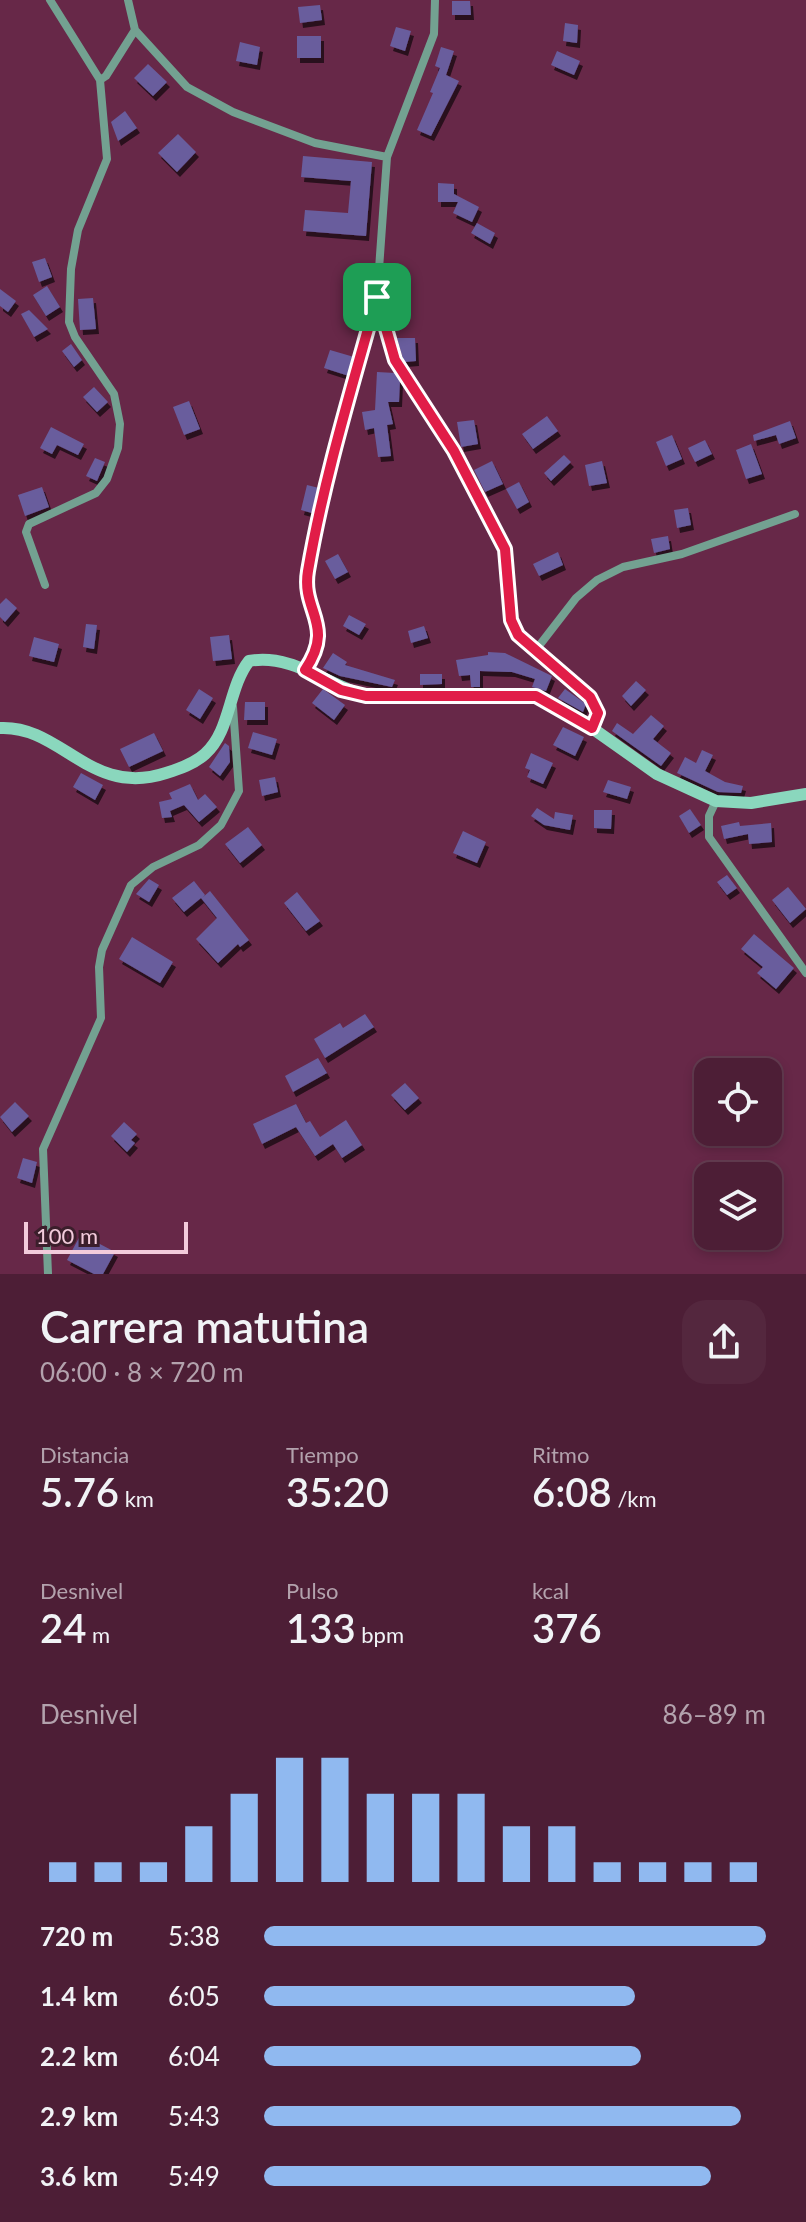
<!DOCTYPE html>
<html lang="es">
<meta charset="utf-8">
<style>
:root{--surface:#4d1e36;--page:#54273e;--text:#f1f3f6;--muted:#b3a2ad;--line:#643c51;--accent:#90b9f0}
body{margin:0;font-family:Lato,sans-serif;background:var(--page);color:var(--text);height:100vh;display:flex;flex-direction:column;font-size:30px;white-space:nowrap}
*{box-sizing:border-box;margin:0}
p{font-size:26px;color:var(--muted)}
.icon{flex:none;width:44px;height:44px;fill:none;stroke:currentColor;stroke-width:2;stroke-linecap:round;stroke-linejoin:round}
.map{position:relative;height:1274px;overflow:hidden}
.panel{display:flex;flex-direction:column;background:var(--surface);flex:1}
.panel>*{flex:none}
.buttons{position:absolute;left:694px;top:1058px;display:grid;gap:16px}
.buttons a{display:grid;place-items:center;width:88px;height:88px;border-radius:16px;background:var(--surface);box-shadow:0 4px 12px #0003,0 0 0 2px var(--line);font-size:40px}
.scale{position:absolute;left:24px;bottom:20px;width:164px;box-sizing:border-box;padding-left:8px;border:4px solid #f2cbdb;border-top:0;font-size:22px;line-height:28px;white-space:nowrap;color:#f2cbdb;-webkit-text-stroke:6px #3b1e2b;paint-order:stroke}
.pin{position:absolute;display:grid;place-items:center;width:68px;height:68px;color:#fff;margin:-34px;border-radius:16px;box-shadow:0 4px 12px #0006}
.round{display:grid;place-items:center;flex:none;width:84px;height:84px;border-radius:24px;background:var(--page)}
.head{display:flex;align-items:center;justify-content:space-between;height:136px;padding:0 40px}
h1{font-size:44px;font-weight:600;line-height:60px}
.metrics{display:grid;grid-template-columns:repeat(3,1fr);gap:12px;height:136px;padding:8px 40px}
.metrics div{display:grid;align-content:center}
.metrics b{font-size:40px;font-weight:600}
.metrics small{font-size:22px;font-weight:400}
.metrics p{font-size:22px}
.chart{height:224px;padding:16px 40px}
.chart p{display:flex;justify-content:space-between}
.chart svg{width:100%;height:144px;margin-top:8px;stroke:var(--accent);stroke-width:6}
ul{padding:0 40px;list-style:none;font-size:26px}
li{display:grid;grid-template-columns:128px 96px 1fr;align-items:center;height:60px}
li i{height:20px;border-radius:10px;background:var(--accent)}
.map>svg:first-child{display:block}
</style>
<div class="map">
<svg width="806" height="1274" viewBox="0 0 806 1274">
<defs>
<filter id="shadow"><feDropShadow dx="3" dy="5" stdDeviation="0" flood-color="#0009"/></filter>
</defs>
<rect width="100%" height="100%" fill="#672848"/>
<path fill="#695d9d" filter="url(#shadow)" d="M452,1H470L471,15H452Z
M320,5L322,20L300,23L298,7Z
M565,23L578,25L577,43L563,41Z
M396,27L411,31L405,51L390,46Z
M297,36H321V58H297Z
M240,42L260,47L257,65L236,61Z
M441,47L454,51L446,75L459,81L431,136L417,130L433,93L430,92L440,68L435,66Z
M557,51L580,61L574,75L551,65Z
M148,64L167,82L153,96L134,78Z
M125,111L137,128L118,141L111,122Z
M178,134L196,152L177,172L158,153Z
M303,156L372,162L366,236L303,231L305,210L348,213L351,181L301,177Z
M438,183L454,184V194L479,207L472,222L453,213L458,202H438Z
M477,223L495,233L490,244L471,233Z
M45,258L52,277L39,282L32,262Z
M47,286L60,307L46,316L33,295Z
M0,289L16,301L8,312L0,306Z
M93,298L96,329L80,330L78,299Z
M353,304L366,311L360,328L344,319Z
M29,310L48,329L34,337L21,314Z
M397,338H415L416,361L404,362Z
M71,344L82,360L74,367L62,351Z
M330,350L354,357L349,376L324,368Z
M377,372L395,373L400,380L399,402H388L393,424L387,425L391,456L378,457L374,428L365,430L362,412L375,410Z
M94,387L108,402L97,412L83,397Z
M189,401L200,429L184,435L173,407Z
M547,416L558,431L533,449L522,434Z
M474,420L478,444L461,447L457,422Z
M790,421L796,438L779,444L776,435L754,441L753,435Z
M51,427L84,444L78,455L57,445L52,454L40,448Z
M672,435L682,459L666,466L656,442Z
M705,440L712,454L695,462L688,448Z
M751,444L762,474L746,479L736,450Z
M564,455L571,462L551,481L544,473Z
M95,458L105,462L97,481L86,476Z
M492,461L503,484L485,492L474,470Z
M602,461L607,483L589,486L585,465Z
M519,482L529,502L517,509L506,489Z
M307,485L319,488L312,513L301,510Z
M42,487L49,507L25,516L18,495Z
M688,508L691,525L677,528L674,510Z
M668,536L670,549L654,553L651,539Z
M558,552L563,565L539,576L533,564Z
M338,554L348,572L335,579L325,561Z
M6,598L17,608L5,622L0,617V604Z
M349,615L366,624L359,635L343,626Z
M86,624L97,625L94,649L83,647Z
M424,626L428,638L411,643L408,631Z
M229,635L232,659L213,661L210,637Z
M34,637L59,644L54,662L29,656Z
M488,652L505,653L552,676L546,691L532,687L535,679L512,672L480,671V687H471L470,675L459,676L456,660L488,655Z
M333,653L347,662L345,665L395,680L392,687L340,676L323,668Z
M420,674H442V684L420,685Z
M636,681L646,690L631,706L622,696Z
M199,689L213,698L200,719L186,710Z
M323,689L345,705L334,720L312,703Z
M565,689L586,704L583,712L558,698Z
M245,702H265V720H244Z
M651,715L664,726L653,739L671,753L661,766L612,731L617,723L633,734Z
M563,727L584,737L575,756L553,745Z
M253,732L277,739L272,755L248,748Z
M154,733L163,751L129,767L120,749Z
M225,743L229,746L230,762L220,776L209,767Z
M702,750L713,755L705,771L725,782L743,786L741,793L718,792L677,773L685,757L696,763Z
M531,753L553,763L543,784L527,777L530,770L525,768Z
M81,773L103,785L95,800L73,787Z
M275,777L278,792L262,796L259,780Z
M608,780L631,787L627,799L603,792Z
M190,784L198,800L205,794L217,807L199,822L184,805L170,811L172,817L162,818L159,802L172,799L169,793Z
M537,808L554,819L555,812L573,815L570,830L544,825L531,816Z
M690,809L701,825L689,833L679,816Z
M594,810H612L611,829L594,828Z
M739,822L740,826L771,823L772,842L749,844L748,834L724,839L721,826Z
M248,827L262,845L240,863L225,844Z
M463,831L486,842L477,863L453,853Z
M727,875L737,888L727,895L717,882Z
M149,879L159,885L149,902L136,894Z
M194,881L205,895L202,898L210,891L249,940L240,947L238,944L218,963L196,939L217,918L201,898L184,912L172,898Z
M788,887L806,909L790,923L772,900Z
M297,892L320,921L306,931L284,903Z
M754,934L794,968L776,989L757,973L763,967L741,949Z
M132,937L173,962L160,983L119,959Z
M365,1014L374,1027L325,1058L314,1039L340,1023L343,1028Z
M318,1058L327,1073L293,1092L285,1076Z
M405,1083L419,1098L405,1110L391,1095Z
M15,1102L29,1116L12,1132L0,1117Z
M296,1104L306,1123L310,1121L320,1137L346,1120L362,1145L342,1158L333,1144L315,1156L296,1127L262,1144L253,1124Z
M124,1122L137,1134L131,1140L135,1143L127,1152L111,1136Z
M23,1158L37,1162L32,1183L17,1178Z
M81,1234L115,1252L103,1274H94L67,1260Z"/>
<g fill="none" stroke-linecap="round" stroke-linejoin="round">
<path stroke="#73a191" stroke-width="8" d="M128,0L135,30L187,87L233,112L315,143L387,157
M435,0L434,34L387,157L377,297L395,360L454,451L505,549L511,620L518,635L590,697L598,713L592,728
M100,80L106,76L135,30
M45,585L26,532L29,524L96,493L107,479L118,448L120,424L114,394L75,337L69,322L71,269L78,230L107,159L100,80L50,0
M535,651L576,598L597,580L623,567L682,554L795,514
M305,670L319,647L307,576L320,510L377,297
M716,801L709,816V837L806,973
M48,1274L43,1149L101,1018L99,967L102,950L131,885L153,867L199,845L221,825L239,791L233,707"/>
<path stroke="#8ad7bd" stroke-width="12" d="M0,728C62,725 90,798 166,773C179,769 194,764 205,754C231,731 228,688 249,661C292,653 327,685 366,696H536L592,728L657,774L716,801L751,803L806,794"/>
</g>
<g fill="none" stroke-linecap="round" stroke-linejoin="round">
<g stroke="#fff" stroke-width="16">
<path id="route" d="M377,297L395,360L454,451L505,549L511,620L518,635L590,697L598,713L592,728L536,696H366L341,690L305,670C336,624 301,612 308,571C324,478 352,387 377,297Z"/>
</g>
<use href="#route" stroke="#e11d48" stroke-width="10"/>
</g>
</svg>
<div class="buttons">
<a><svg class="icon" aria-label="locate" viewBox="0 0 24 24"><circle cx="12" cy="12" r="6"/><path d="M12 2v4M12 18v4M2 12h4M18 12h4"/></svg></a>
<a><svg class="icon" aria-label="layers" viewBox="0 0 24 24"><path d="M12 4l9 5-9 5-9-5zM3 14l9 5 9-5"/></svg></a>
</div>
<div class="scale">100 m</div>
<div class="pin" style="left:377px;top:297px;background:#1e9e55"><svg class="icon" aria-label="arrive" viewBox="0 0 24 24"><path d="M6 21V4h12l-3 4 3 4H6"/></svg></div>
</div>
<section class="panel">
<div class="head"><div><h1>Carrera matutina</h1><p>06:00 · 8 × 720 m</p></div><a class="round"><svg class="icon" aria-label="share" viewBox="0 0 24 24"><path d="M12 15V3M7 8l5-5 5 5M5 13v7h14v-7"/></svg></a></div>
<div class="metrics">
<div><p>Distancia</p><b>5.76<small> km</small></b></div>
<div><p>Tiempo</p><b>35:20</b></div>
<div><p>Ritmo</p><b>6:08<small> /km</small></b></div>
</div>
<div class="metrics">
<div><p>Desnivel</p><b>24<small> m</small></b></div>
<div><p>Pulso</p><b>133<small> bpm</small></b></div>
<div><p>kcal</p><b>376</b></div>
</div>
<div class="chart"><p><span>Desnivel</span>86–89 m</p>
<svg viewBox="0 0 160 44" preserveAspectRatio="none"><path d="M5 44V38M15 44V38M25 44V38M35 44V27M45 44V17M55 44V6M65 44V6M75 44V17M85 44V17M95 44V17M105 44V27M115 44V27M125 44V38M135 44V38M145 44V38M155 44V38"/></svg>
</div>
<ul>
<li><b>720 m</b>5:38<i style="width:100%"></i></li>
<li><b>1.4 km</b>6:05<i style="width:74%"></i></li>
<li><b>2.2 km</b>6:04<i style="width:75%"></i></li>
<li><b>2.9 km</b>5:43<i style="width:95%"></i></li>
<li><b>3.6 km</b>5:49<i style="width:89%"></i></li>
</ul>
</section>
